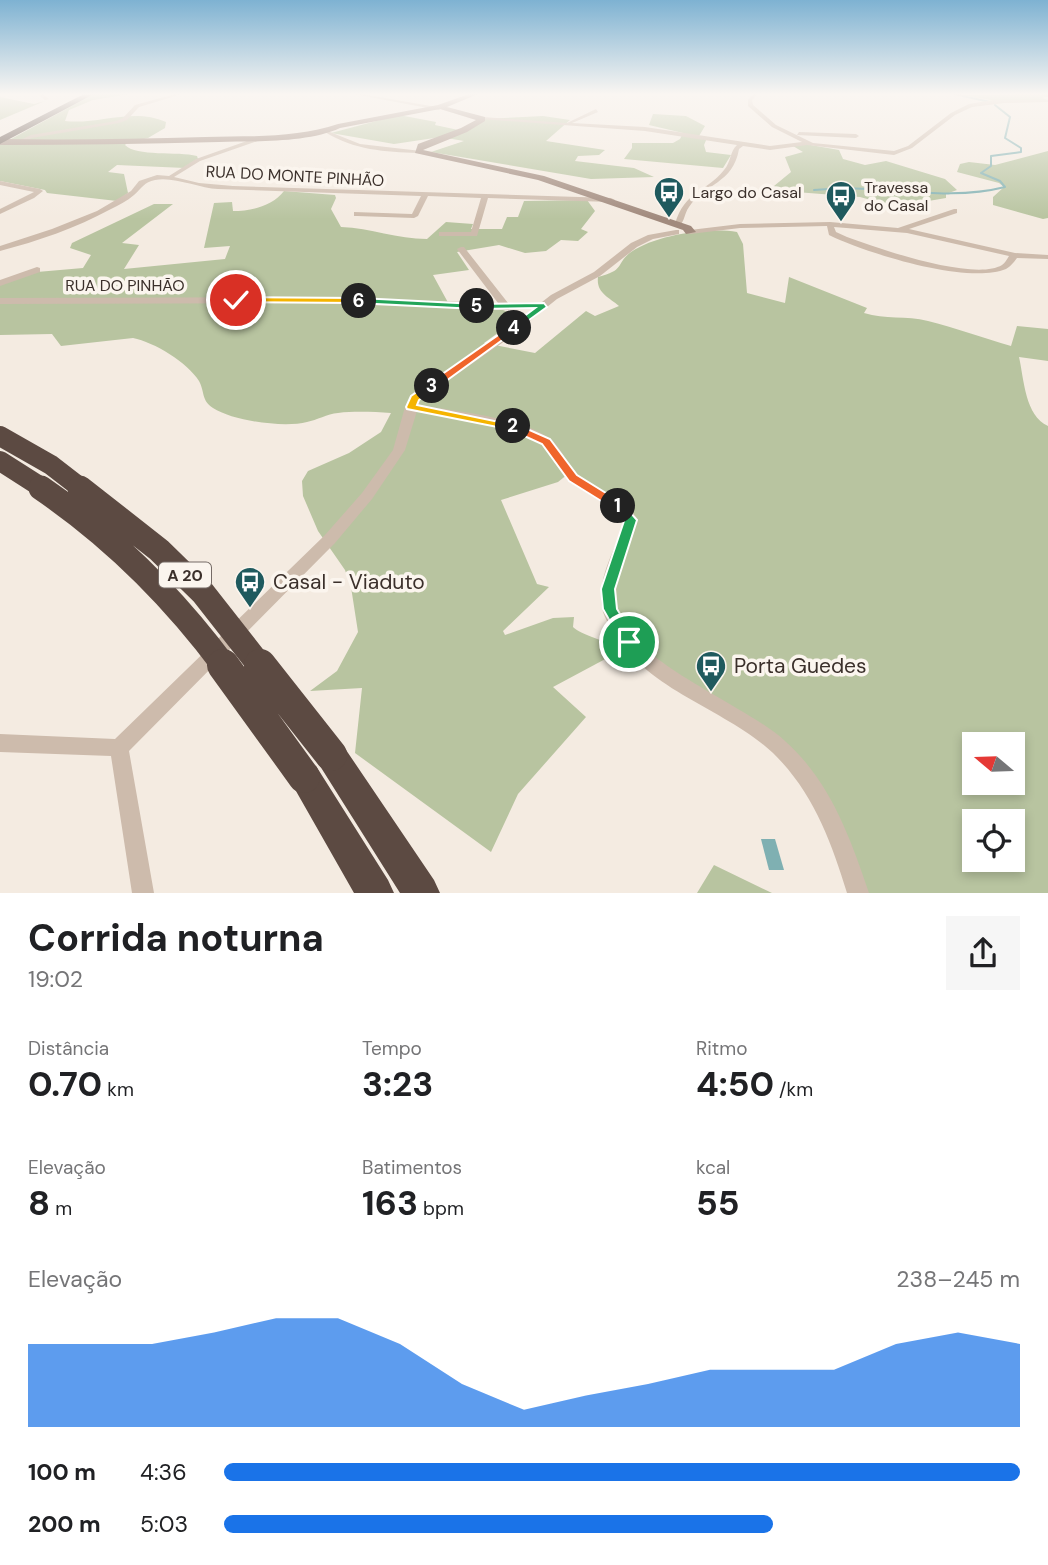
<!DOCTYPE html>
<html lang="pt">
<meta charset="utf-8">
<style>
:root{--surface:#fff;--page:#f6f6f6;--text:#202124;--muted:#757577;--accent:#1a73e8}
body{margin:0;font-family:"DM Sans",sans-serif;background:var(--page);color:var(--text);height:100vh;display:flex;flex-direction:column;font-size:26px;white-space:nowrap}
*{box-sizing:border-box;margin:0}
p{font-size:23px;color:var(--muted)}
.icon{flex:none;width:38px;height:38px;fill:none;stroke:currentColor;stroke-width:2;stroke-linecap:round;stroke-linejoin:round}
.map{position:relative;height:893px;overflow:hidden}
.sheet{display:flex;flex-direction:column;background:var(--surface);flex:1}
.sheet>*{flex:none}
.needle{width:46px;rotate:289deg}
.tools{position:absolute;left:962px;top:732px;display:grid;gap:14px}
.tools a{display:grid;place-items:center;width:63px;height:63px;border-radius:0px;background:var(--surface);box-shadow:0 4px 10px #0003;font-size:35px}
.pin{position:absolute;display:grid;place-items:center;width:60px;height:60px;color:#fff;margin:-30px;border:4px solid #fff;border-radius:50%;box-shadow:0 2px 7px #0007}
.km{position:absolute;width:35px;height:35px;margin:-18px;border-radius:50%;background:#222;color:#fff;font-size:19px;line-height:35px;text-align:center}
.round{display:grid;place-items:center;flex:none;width:74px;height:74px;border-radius:0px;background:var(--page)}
.head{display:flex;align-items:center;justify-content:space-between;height:119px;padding:0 28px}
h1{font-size:38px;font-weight:700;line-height:52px}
.stats{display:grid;grid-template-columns:repeat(3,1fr);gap:10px;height:119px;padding:7px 28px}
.stats div{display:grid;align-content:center}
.stats b{font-size:35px;font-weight:700}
.stats small{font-size:19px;font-weight:400}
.stats p{font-size:19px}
.chart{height:196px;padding:14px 28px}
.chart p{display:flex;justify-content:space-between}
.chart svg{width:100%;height:126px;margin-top:7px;fill:var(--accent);opacity:.7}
ul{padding:0 28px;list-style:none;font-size:23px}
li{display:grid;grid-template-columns:112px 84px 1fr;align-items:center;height:52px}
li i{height:18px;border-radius:9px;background:var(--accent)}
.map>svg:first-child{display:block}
</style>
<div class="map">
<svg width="1048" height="893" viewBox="0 0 1048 893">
<rect width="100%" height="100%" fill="#f4ebe1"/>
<path fill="#b8c4a0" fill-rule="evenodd" d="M94,94H130L93,100L69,110L65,121C98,125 133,107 166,122L165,128L148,138L127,143L125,145C136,157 178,151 197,156L198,159L185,168L117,165L108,172L124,174L128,193L117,201L47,193L45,190L0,181V145Z
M1039,94L1048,96L1042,98L1048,100L997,101L962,95Z
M0,97L34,104L45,101L0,120Z
M653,114L686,116L705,126L699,136L707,138L704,145L706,152L731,155L723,168L624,159L632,148V143H673L680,139L683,133L649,125Z
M399,115L436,122L435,125L463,131L483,119L543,116L570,120L546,141L605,150L599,155L578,156L575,161L634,168L654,177L591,179L431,152L464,141L441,137L394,144L331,133Z
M805,144L839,150L843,159L865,165L886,161L945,179L957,190L946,194V198L905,205L882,203L860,197L796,192L774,186L791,172L785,157L803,152L793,146Z
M1048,151V218L1043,219L993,205V197L1004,187L999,183L957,172L960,164L969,162L995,165Z
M284,191L335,195L336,198L331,209L341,227C371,228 397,239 427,239L446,222L473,224L471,229H502L507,217H518L524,201L587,200L595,211L581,229L588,232L578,241L561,240L546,251L525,253L499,245L457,252L469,270L433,275L451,308L503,310L516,315V320L484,343L535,353L586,311L595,316L619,306C609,297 596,293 598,277C626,270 615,264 631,252C656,235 708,227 737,232L743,244L747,293L785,303L789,277L867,308L864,313C885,320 906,315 928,321C956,328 984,338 1011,346L1017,326L1048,329V361L1019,357C1024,379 1025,416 1048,426V893H856L799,762L636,655L606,580L630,533L627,503L615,501L568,474L558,482L501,500L537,584L549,587L503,631L505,635L553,618L574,617L573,627C579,634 613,644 624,649L553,687L586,717L518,794L491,852L355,753L362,688L310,691L337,671L358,632L351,587L345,570L318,531L303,496L302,481L308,471L349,453L381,432L391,413C374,412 355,411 338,413C327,414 317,420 307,422C284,428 233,421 213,408C201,400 205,392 199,381C188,363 154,342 133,338L61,346L52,334L0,335V285L37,272L83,268L91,255L70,248L72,243L154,204H173L122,243L139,245L124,269L225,259L230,246L204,248L214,203L232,202L233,211C251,211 273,206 284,191ZM975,744H1013V782H975ZM975,821H1013V859H975Z
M714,865L772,893H697Z"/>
<path fill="#7fb0b2" d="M761,839H775L784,870H769Z"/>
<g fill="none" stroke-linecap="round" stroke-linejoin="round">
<path stroke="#7fb0b2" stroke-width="2" d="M954,94L990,102
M814,190C877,183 942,203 1005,187L1000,181L981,173L991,166V156L1021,152V148L1005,138L1010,117L995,105"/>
<path fill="#cdbbac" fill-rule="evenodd" d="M38,94H43L49,99L45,100Z
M175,94H182L139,107L127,120L119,123L32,138L19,144L16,142L31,135L116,121L123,118L135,105Z
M353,94H362L442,108L439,110Z
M753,94H758L752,100L753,105L776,125L813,143L894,151L908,146L951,113L969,104L993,100H1048V102L1004,103L972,107L955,115L912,148L894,155L807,145L770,150L743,146L739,149C733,184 705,183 689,207C684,214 685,221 679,226L675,224C685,190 706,193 724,170C731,162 730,151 737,145L645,131L479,119L482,117L567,123L596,109L598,112L572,123L645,127L770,146L802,142L772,127L748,106V100Z
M325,130L360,144L421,151L418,153C385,152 354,150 325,132Z
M799,132L856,134L859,136L856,138L797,135Z
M261,136L263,139L200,161L174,177L199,183L233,186L611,198L615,200L611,202L488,198L477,236H439V232H471L481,198L428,196L418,216L414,218L357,216H354V212L412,214L421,196L218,189C199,188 173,176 155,180C144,182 142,188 134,195C127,201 119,205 111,209C76,228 38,241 0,251V246L52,229L97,211L131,191L139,181L157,175L169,176L196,159Z
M0,181L40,189L43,191L34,198L0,214V209L34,192L0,185Z
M954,209H957V213L909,229L1015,253L1048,255V259L1017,258C1014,262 1010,267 1006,269C967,285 866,253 829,235L827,226L740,228L690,234L686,232L690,230L740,224L830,222L898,228ZM834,227L907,233L1009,256C1007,259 1005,263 1002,265C974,282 877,248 847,237L836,232Z
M676,230H679V234L653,239L637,247L600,276L557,299L502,343L420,400L419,405C453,411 528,418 553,441C563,451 568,466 579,476C597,492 626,497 638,520C630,551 609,578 619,612C634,664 745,704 785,741C830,781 850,837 869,893H847C831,841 813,792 773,753C725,708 647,691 613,631C609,625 605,618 603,612C595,577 616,552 624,520L622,515L568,481L546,448L537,441L506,428L417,411L405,450L372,499L335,543L129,751L154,893H132L111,756L0,752V734L115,739L325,535L362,493L393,450L405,407L411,396L494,339L534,308L506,310L306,303L0,304V298L306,297L498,303L457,249L461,247H464L508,303L542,302L551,295L594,272L631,243L648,235Z
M37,267L40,268V272L0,286V280Z"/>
<path fill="#a18a7d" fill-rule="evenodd" d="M469,94H478L447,107L485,117V121L467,132L423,150L544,176L691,226L696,232L686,234L683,230L538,180L415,153L418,144L461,128L476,120L440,109L340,128C308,143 254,141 219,142C146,144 73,145 0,145V139C68,140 136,139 205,137C248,136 297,138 338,124L438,105Z
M1041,94H1048V97L1042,95Z"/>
<path fill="#5c4a42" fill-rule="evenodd" d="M84,94H94L0,144V137Z
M331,740L342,744L434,880L440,893H400L320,766L315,755L320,744Z
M304,761L316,766L388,880L394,893H354L288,777L292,766Z"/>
<path stroke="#5c4a42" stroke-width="20" d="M0,436L51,465L82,489
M0,461L44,489"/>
<path stroke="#5c4a42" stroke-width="25" d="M41,488C113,537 173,597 225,667
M80,488L159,550L203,593L261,667"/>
<path stroke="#5c4a42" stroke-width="32" d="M223,665L304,777
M260,665L331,755"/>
</g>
<linearGradient id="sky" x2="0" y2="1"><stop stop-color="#7eb2d2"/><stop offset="0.43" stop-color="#faf6f2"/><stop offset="1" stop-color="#faf6f2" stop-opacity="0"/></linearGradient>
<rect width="1048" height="219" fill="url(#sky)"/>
<path fill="#22a559" stroke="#fff" stroke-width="2" d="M618,502L622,503L637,520L615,589L617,609L637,642L629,648L624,646L603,609L601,589L624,521L612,506Z"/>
<path fill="#f0652b" stroke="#fff" stroke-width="2" d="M509,424H516L550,439L577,475L622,503V509H614L569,481L542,444L509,429Z"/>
<path fill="#f5b400" stroke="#fff" stroke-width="2" d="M428,384L437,386L419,400L417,405L518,426L513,430L407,409L406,407L411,396Z"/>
<path fill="#f0652b" stroke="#fff" stroke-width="2" d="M511,326L519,328L435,389H428V384Z"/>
<path fill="#22a559" stroke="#fff" stroke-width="2" d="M544,303L547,307L514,331L511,330V326L535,308L477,309L473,306L477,304Z"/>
<path fill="#22a559" stroke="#fff" stroke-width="2" d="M359,298L477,304L481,306L477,309L356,303Z"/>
<path fill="#f5b400" stroke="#fff" stroke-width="2" d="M236,297L359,298L363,301L359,303L233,302Z"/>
<defs>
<g id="bus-pin" transform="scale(1.575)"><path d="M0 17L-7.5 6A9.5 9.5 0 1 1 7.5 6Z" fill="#1f5a5e" stroke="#fbf5ee"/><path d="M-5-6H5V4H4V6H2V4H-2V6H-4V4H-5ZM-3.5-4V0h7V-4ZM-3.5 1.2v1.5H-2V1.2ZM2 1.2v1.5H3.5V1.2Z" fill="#fff"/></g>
</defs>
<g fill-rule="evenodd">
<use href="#bus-pin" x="669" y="192"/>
<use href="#bus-pin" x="841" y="196"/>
<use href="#bus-pin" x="250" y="582"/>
<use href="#bus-pin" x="711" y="666"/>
</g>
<g text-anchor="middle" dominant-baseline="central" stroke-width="7" stroke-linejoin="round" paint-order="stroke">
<g font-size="16" fill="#3b302b" stroke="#fbf5ee">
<text transform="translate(295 176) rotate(3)">RUA DO MONTE PINHÃO</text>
<text x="125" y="285">RUA DO PINHÃO</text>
</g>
<g font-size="16" fill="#3b302b" stroke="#fbf5ee" text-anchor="start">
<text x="864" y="187">Travessa<tspan x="864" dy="18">do Casal</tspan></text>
<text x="692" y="192">Largo do Casal</text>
</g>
<rect fill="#fbf5ee" stroke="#756b66" stroke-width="2" x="159" y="562.5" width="52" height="25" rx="5"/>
<g font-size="16" font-weight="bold" fill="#3b302b">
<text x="185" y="575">A 20</text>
</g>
<g font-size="21" fill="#3b302b" stroke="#fbf5ee" text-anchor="start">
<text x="273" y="582">Casal - Viaduto</text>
<text x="734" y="666">Porta Guedes</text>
</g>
</g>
</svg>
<div class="tools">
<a><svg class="needle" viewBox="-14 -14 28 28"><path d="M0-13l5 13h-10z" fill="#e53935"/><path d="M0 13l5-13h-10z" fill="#757577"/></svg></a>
<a><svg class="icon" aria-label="locate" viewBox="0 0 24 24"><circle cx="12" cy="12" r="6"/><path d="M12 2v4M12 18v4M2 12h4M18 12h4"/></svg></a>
</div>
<div class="pin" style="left:629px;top:642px;background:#1e9e55"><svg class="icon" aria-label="arrive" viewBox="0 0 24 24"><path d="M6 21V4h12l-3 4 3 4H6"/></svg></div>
<div class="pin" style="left:236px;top:300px;background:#d93025"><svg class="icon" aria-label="check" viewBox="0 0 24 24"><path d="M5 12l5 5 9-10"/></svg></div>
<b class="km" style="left:618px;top:506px">1</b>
<b class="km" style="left:513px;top:426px">2</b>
<b class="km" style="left:432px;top:386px">3</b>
<b class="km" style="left:514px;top:328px">4</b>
<b class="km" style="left:477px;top:306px">5</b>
<b class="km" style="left:359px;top:301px">6</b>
</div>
<section class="sheet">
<div class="head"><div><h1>Corrida noturna</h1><p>19:02</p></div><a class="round"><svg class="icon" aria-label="share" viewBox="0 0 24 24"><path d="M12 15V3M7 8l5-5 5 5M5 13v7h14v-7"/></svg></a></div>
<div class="stats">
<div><p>Distância</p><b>0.70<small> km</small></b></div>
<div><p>Tempo</p><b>3:23</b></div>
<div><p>Ritmo</p><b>4:50<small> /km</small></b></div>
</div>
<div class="stats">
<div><p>Elevação</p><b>8<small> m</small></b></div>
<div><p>Batimentos</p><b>163<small> bpm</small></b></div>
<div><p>kcal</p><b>55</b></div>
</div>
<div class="chart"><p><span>Elevação</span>238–245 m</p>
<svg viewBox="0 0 160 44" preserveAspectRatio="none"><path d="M0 44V15L10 15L20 15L30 11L40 6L50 6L60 15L70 29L80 38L90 33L100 29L110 24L120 24L130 24L140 15L150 11L160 15V44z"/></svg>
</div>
<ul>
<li><b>100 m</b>4:36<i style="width:100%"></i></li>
<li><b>200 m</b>5:03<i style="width:69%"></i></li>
</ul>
</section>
